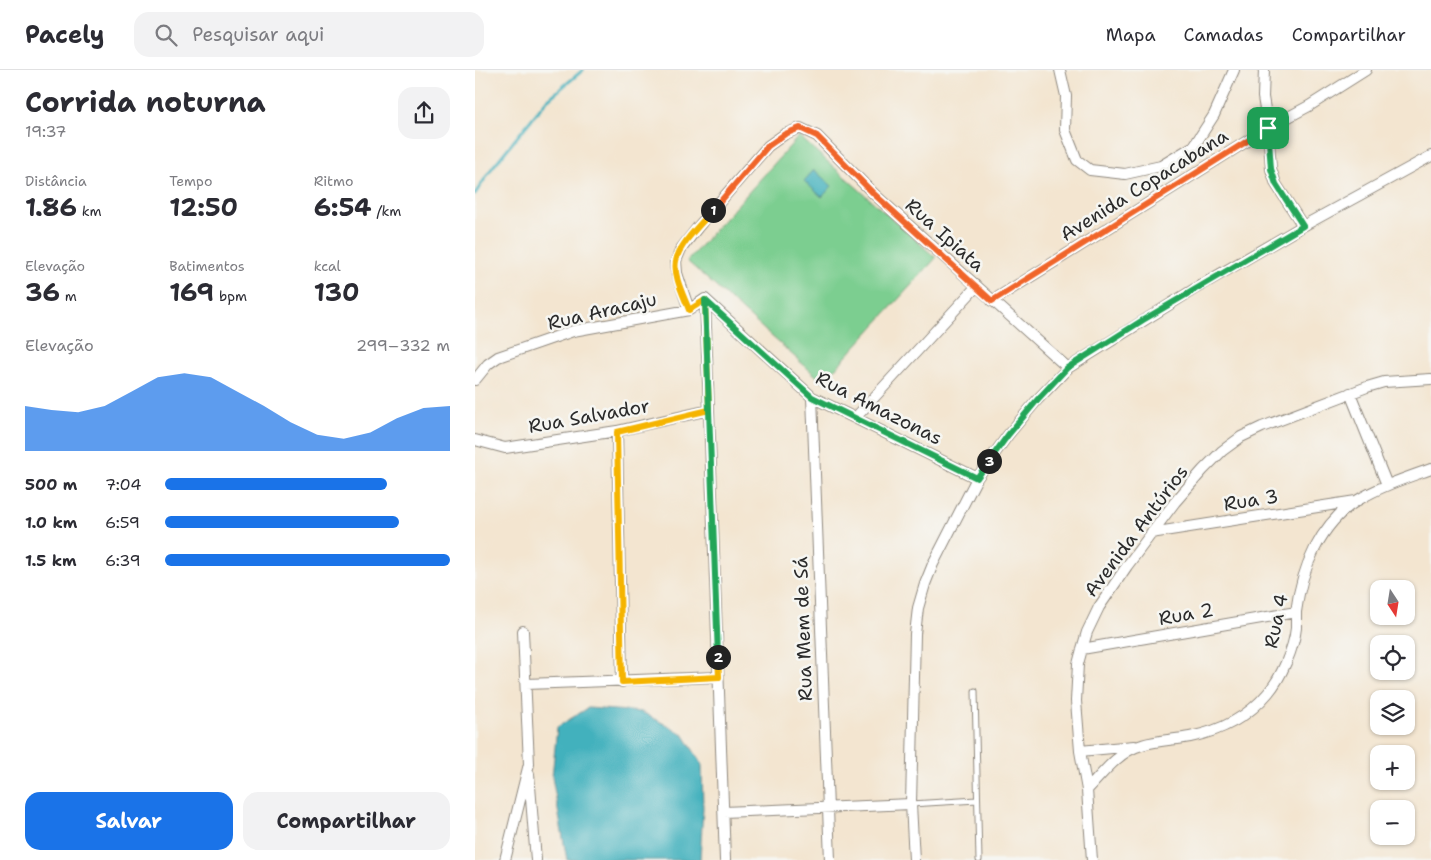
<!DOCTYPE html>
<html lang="pt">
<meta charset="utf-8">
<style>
:root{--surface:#fff;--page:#f2f2f3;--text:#2b2b33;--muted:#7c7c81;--line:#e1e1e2;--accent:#1a73e8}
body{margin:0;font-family:"Shantell Sans",sans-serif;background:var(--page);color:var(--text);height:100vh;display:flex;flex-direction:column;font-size:19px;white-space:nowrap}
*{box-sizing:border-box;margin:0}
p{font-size:16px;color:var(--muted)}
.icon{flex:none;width:28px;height:28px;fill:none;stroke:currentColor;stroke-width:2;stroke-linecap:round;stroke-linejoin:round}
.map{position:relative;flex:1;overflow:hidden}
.panel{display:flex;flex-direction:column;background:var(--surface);width:475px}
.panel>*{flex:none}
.needle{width:32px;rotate:168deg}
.buttons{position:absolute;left:895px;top:510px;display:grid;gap:10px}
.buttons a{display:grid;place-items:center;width:45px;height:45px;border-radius:10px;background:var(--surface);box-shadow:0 1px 4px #0004;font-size:25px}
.pin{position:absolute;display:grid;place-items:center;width:42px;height:42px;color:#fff;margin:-21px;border-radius:10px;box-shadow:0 2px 8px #0006}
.km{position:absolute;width:25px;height:25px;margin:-12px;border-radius:50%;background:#222;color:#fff;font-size:14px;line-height:25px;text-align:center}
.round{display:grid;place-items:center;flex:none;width:52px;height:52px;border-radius:15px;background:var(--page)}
.head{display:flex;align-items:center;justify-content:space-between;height:85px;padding:0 25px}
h1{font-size:28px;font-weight:700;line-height:38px}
.figures{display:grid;grid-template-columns:repeat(3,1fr);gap:8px;height:85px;padding:5px 25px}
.figures div{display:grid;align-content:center}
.figures b{font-size:25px;font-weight:700}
.figures small{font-size:14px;font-weight:400}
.figures p{font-size:14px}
.chart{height:140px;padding:10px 25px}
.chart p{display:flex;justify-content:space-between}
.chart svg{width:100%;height:90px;margin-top:5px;fill:var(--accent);opacity:.7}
.cta{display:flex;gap:10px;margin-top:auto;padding:10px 25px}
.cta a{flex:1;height:58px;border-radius:15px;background:var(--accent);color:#fff;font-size:20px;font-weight:700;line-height:58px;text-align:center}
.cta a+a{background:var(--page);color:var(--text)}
ul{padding:0 25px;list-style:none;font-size:16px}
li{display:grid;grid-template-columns:80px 60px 1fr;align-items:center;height:38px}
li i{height:12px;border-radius:6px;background:var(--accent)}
header{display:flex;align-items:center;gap:30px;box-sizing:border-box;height:70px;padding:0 25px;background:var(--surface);border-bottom:1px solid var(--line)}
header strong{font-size:24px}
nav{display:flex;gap:28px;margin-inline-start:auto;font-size:18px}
.search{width:350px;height:45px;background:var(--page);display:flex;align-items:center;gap:12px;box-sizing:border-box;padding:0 18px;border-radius:15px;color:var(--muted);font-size:19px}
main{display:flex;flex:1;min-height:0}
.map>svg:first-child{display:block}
</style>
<header>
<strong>Pacely</strong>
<div class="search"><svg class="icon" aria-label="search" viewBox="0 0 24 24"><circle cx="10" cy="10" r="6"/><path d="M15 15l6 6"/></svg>Pesquisar aqui</div>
<nav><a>Mapa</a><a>Camadas</a><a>Compartilhar</a></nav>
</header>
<main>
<section class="panel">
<div class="head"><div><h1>Corrida noturna</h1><p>19:37</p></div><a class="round"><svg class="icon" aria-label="share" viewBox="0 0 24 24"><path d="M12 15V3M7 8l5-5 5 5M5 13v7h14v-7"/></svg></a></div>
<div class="figures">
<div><p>Distância</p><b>1.86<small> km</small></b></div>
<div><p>Tempo</p><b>12:50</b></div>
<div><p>Ritmo</p><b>6:54<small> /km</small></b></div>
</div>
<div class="figures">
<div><p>Elevação</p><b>36<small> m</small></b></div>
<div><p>Batimentos</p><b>169<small> bpm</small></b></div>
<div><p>kcal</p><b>130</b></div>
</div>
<div class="chart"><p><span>Elevação</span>299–332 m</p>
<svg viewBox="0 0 160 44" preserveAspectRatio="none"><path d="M0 44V22L10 24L20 25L30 22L40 15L50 8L60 6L70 8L80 15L90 22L100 30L110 36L120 38L130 35L140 28L150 23L160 22V44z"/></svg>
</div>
<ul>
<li><b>500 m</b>7:04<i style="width:78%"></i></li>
<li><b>1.0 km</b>6:59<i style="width:82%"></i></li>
<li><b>1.5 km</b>6:39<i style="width:100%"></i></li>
</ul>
<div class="cta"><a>Salvar</a><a>Compartilhar</a></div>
</section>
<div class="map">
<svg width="956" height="790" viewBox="0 0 956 790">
<rect width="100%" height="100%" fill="#f6f6f2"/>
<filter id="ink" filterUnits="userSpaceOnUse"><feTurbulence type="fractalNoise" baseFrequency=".02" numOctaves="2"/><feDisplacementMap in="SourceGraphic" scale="10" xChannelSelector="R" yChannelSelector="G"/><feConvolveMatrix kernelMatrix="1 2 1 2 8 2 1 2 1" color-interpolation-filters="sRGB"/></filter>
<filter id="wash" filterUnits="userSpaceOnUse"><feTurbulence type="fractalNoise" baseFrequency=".0096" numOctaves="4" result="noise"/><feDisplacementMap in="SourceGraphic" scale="20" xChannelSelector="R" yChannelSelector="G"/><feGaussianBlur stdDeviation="1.12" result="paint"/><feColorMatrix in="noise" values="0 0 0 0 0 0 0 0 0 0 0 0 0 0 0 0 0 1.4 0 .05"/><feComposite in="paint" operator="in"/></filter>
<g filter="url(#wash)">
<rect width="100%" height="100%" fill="#f3e5d0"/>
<path fill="#7bce90" stroke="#537c5e" d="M324,66L461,188L348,312L212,191Z"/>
<path fill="#42b1bd" stroke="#366e74" d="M339,100L357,116L347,127L329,111Z
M113,638L167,642L208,664L227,694L228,738L225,790H92L77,707L82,657Z"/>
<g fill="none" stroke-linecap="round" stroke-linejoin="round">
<path stroke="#42b1bd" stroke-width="3" d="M0,124L17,98L72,30L108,0"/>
</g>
</g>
<g filter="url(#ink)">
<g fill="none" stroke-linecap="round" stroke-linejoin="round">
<g stroke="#8f887e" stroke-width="7">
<path id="lane" d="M500,621L504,790
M436,734L502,730"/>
</g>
<g stroke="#8f887e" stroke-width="12">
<path id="street" d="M585,0L591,26L590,60L602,90L615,100L650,104L686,96L719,76L739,45L759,0
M789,0L788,27L793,58L796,99L801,114L828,156
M230,229L250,790
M230,229L337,327L502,408
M517,231L793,58L834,36L891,0
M214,240L202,203L201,191L206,179L223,157L293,76L310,64L325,58L342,66L399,124L593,298
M0,310L13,294L23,287L98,261L214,240L230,229
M875,323L912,415
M337,327L355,790
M381,347L501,217
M142,361L147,612
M0,370L30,378L142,361L234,340
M676,463L881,431
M607,579L821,542
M51,614L243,607
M605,681L659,676
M54,704L61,790
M612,720C627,704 644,681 667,675C682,670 699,670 715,667C745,661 773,647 793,623C806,608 819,578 821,558C821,553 821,547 821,542C826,500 845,453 883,430C906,416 931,408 956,399
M249,742L436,734
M30,790L54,694L48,561
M439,790L436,734L440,564L443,538L450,514L458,494L502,408L533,365L563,329L593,298L721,218L828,156L956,86
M617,790L612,720L605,681L601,631L603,594L607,579L612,562L624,537L652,496L700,432L728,400L747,381L766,367L787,357L892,317L909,312L956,309"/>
</g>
<use href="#lane" stroke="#fff" stroke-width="5"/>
<use href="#street" stroke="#fff" stroke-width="10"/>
</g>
</g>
<g fill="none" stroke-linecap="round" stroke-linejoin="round" filter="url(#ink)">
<g stroke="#fff" stroke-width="10">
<path id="split-1" d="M238,140L293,76L310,64L325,58L342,66L399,124L517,231L793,58"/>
</g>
<g stroke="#fff" stroke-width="10">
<path id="split-2" d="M238,140C227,153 204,174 201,191C198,206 209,226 214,240L230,230L234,340L142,362L147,612L244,607L243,587"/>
</g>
<g stroke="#fff" stroke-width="10">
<path id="split-3" d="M243,587L230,230L337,327L502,408L514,391"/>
</g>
<g stroke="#fff" stroke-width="10">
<path id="split-4" d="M514,391L533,365L563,329L592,298L668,250L828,156L801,114L796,99L793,58"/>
</g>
<use href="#split-1" stroke="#f0652b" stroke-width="6"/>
<use href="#split-2" stroke="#f5b400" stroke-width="6"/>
<use href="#split-3" stroke="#22a559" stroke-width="6"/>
<use href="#split-4" stroke="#22a559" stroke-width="6"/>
</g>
<g text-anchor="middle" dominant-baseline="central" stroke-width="5" stroke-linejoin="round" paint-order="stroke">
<g font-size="19" fill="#2b2b2b" stroke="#f6f6f2">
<text transform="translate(669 115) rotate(-32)">Avenida Copacabana</text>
<text transform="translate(470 165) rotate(42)">Rua Ipiata</text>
<text transform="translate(127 241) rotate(-13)">Rua Aracaju</text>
<text transform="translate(404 338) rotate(27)">Rua Amazonas</text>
<text transform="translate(114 346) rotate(-10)">Rua Salvador</text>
<text transform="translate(776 430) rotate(-9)">Rua 3</text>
<text transform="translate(661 461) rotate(-53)">Avenida Antúrios</text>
<text transform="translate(711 544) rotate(-10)">Rua 2</text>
<text transform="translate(801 551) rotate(-78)">Rua 4</text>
<text transform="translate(328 559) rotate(-92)">Rua Mem de Sá</text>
</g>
</g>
</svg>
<div class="buttons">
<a><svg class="needle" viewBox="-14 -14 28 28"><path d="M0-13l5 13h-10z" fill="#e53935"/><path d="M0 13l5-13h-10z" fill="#7c7c81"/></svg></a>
<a><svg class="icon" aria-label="locate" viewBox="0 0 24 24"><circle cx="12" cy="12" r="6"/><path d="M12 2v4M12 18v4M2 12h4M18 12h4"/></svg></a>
<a><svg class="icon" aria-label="layers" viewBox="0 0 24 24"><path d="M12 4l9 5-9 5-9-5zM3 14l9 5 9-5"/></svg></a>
<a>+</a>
<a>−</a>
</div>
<div class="pin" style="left:793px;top:58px;background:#1e9e55"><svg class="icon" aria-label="arrive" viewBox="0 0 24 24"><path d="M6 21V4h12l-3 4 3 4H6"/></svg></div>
<b class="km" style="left:238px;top:140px">1</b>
<b class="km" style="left:243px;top:587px">2</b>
<b class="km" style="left:514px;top:391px">3</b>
</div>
</main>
